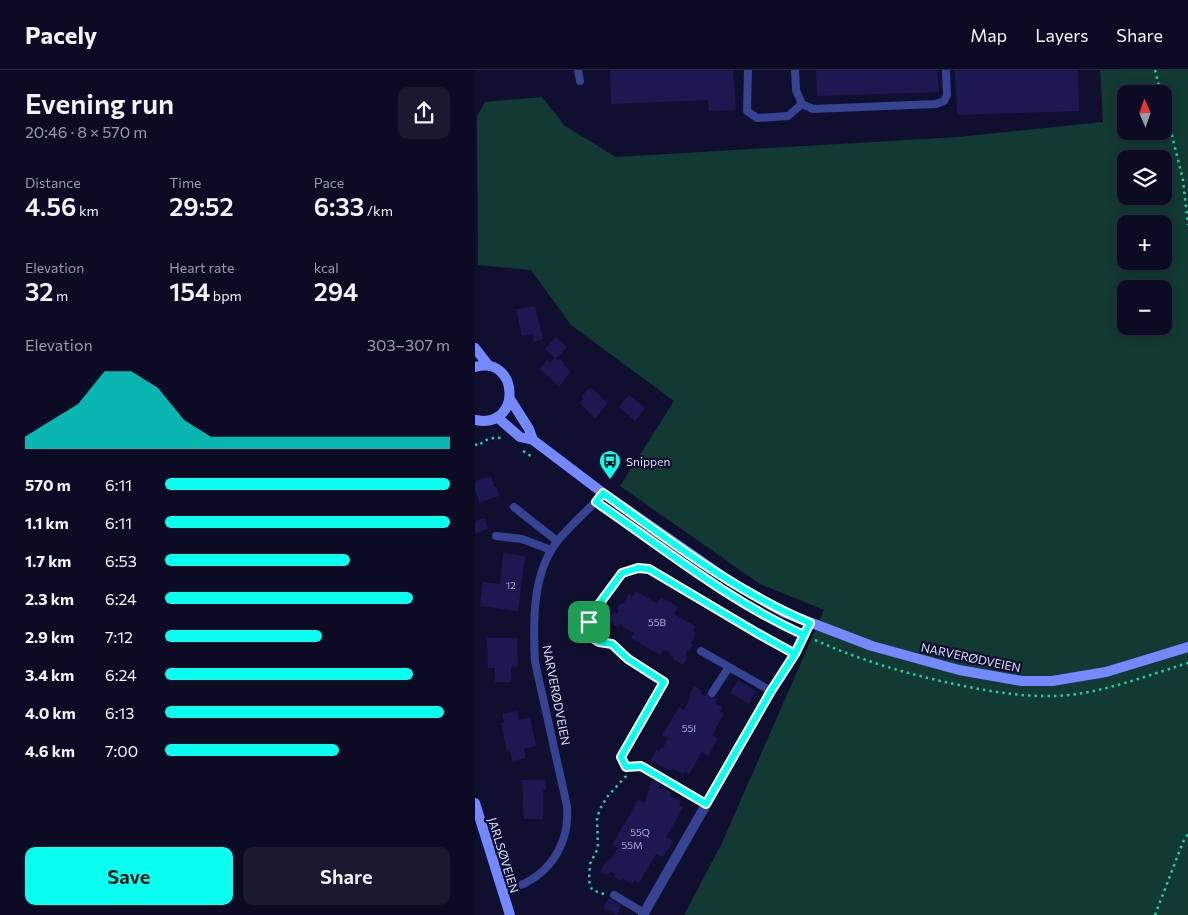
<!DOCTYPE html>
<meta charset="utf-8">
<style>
:root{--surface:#0c0b23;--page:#1a1930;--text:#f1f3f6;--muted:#9a9ba6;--line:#2c2b41;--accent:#09ffef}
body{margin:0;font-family:Commissioner,sans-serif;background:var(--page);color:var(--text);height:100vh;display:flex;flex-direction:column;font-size:19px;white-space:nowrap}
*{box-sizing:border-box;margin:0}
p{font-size:16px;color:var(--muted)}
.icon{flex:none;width:28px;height:28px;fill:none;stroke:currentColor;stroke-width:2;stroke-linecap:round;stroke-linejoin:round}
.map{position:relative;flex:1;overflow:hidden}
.sheet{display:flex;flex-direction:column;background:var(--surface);width:475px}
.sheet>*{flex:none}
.needle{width:32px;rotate:358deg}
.buttons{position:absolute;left:642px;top:15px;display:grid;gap:10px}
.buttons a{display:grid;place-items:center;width:55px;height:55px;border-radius:10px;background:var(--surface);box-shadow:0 2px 12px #0003,0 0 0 1px var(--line);font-size:25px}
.pin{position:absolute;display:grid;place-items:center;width:42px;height:42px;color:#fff;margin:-21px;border-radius:10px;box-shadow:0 2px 8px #0006}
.round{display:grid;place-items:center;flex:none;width:52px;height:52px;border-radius:10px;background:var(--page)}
.summary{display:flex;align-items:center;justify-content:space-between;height:85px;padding:0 25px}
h1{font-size:28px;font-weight:600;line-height:38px}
.stats{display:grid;grid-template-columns:repeat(3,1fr);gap:8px;height:85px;padding:5px 25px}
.stats div{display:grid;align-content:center}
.stats b{font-size:25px;font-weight:600}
.stats small{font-size:14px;font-weight:400}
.stats p{font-size:14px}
.chart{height:140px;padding:10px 25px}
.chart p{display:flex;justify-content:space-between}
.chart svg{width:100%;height:90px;margin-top:5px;fill:var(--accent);opacity:.7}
.cta{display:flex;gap:10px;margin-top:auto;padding:10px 25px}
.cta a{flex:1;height:58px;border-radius:10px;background:var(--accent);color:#111;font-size:20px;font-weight:600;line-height:58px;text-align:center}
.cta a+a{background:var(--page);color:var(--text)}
ul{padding:0 25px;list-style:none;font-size:16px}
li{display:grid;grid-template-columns:80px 60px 1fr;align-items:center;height:38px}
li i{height:12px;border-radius:6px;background:var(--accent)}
header{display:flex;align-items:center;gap:30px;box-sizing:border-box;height:70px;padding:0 25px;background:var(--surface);border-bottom:1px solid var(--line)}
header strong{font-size:24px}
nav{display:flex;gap:28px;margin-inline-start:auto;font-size:18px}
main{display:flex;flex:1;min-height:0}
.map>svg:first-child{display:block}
</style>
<header>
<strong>Pacely</strong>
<nav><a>Map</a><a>Layers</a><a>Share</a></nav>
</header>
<main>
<section class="sheet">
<div class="summary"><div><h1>Evening run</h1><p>20:46 · 8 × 570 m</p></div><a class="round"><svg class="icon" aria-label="share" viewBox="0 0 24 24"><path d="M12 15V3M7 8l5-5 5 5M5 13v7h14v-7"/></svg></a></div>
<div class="stats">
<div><p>Distance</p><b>4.56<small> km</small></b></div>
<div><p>Time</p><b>29:52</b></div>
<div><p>Pace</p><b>6:33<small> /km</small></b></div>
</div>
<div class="stats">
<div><p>Elevation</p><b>32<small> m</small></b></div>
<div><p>Heart rate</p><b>154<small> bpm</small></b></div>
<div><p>kcal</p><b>294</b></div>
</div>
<div class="chart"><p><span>Elevation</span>303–307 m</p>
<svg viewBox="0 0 160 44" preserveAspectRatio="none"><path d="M0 44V38L10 30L20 22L30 6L40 6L50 14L60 30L70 38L80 38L90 38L100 38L110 38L120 38L130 38L140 38L150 38L160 38V44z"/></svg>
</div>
<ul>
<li><b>570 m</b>6:11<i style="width:100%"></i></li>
<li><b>1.1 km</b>6:11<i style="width:100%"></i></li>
<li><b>1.7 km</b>6:53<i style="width:65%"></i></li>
<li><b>2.3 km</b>6:24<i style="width:87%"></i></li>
<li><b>2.9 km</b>7:12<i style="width:55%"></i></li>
<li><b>3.4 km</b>6:24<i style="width:87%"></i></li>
<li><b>4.0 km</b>6:13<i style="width:98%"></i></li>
<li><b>4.6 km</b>7:00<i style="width:61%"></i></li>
</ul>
<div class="cta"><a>Save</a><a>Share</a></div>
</section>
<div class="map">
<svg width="713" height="845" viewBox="0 0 713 845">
<rect width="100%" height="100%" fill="#100f2f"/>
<path fill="#123a32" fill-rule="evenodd" d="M625,0H713V845H209L247,773L349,540L285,514L145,416L199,331L96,255L56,200L3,195L2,46L10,32L67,27L90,56L141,87L483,67L628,52ZM651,24H689V61H651ZM651,89H689V126H651ZM651,154H689V191H651ZM651,219H689V256H651Z"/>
<path fill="#1c1952" d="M135,0H258L261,40L234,41L233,30L136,34Z
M341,0H462L464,22L342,26Z
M480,0H603L604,41L482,45Z
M60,236L68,269L59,272L57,264L47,266L41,239Z
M81,267L92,277L81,289L83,290L85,289L89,293L88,294L96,302L84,316L64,299L72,290L75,293L80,288L70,279Z
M115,317L133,333L120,349L105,333L109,328L107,326Z
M154,325L170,338L160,351L144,337Z
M16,406L19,417H22L24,426L5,432L0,421V411Z
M9,448L13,458L0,464V451Z
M28,483L50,486L43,541L5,536L8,512L25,514Z
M161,521L182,534L186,527L203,537L199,544L220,556L218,561L221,563L216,573L218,574L214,581L212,580L211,581L212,582L210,585L213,587L208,595L198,589L199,587L194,584L195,583L189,579L185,585L156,568L159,563L145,555L144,558L133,551L138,542L141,544L144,541L142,539L146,533L148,534L154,524L158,526Z
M12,568H42L43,596L36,597V612H20V598H13Z
M263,610L281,621L274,634L255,623Z
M219,616L227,621L225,623L230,626L232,623L243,629L240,634L247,637L245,641L249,644L237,665L243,669L233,686L227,682L214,704L210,701L208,704L197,698L196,701L175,691L182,680L184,682L186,677L188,678L193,668L187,665L204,637L209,640L216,626L214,625Z
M42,641L44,650L55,647L61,676L49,679L51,688L37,691L35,681L32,682L26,653H29L27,644Z
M47,710H71V720H68V749H49Z
M178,710L186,714L184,717L187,720L189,721L190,719L197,723L195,726L206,731L204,735L208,738L191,767L198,771L188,787L181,784L164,813L160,810L157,814L147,808L146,811L139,807L140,804L139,803L135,802L133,805L125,801L132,790L134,791L136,787H137L143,778L137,775L163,730L169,733L172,727L171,726L175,719L173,718Z
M134,828L147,835L142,845L128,838Z"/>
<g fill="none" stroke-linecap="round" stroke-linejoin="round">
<path stroke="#25cca6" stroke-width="2.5" stroke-dasharray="2.5 4" stroke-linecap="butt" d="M680,0L686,24
M689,33L708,110L713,155
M0,374L3,376C11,369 16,367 27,368
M48,381L59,388
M340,570C382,589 426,602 470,612C512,621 552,629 595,625C635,620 674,605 713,593
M151,697L165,696L221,728
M129,824L117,820L114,811L115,794L123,778L122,748L125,739L132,727L151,706V697L146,687L189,612L153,589L137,574L124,572L119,569L116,565L114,558L116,545C124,533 136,513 146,504C155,496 171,497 180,502
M680,845L708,772L713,764"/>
<path stroke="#364292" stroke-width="8" d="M103,0L105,11
M273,0L272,41L282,48L313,46L327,34
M320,0L321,20L327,34L338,39L461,34L469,31L472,25L471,0
M39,437L82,471
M21,466L47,469L76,480
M190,507L222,528L319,584
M226,581L296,621
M237,623L254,597
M27,820C33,818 40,818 46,815C78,801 95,770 92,736L60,592C58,554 57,505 81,473C95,455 113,441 128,423
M139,825L169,843"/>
<path stroke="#364292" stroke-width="10" d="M168,845L296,621L319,584L335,553"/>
<path stroke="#7488ff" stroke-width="10" d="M0,278L14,296
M0,297C44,284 48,360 0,350
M35,329L54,359L58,370
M22,347L45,367L58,370L128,423L256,512L308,542L397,576L484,600L547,611H577L631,602L713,577
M0,733L35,845"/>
</g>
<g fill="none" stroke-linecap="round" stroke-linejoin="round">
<g stroke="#fff" stroke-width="10">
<path id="route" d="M114,552L116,545L147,503L163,498L174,499L282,563L320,584L329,565C254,531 188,478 121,432L128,423C194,470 259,521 335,553L320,584L296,621L231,734L166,696L151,697L146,687L189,612L153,589L137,574L124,572L119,569L116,565L114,552"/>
</g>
<use href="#route" stroke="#09ffef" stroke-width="6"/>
</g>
<defs>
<g id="bus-pin" transform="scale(1.125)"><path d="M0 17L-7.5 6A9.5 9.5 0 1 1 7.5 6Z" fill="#09ffef" stroke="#100f2f"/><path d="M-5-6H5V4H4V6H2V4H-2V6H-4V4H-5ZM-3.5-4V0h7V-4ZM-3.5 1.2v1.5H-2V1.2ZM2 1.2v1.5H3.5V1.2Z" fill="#111"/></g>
</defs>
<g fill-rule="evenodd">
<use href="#bus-pin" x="135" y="391"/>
</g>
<g text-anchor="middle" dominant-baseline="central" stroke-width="4.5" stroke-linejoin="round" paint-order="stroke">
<g font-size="10" fill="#adaed4">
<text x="36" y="515">12</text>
<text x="182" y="552">55B</text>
<text x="214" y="658">55I</text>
<text x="165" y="762">55Q</text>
<text x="157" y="775">55M</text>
</g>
<g font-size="12" fill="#dddfff" stroke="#100f2f" text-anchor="start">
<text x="151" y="391">Snippen</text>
</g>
<g font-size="12" fill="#dddfff" stroke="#100f2f">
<text transform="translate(496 587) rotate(12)">NARVERØDVEIEN</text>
<text transform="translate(82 625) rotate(79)">NARVERØDVEIEN</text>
<text transform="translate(29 785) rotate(73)">JARLSØVEIEN</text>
</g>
</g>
</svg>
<div class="buttons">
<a><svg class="needle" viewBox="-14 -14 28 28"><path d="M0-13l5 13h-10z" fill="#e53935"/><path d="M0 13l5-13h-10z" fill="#9a9ba6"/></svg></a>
<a><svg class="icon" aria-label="layers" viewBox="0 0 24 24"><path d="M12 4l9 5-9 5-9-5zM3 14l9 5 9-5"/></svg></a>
<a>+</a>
<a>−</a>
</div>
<div class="pin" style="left:114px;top:552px;background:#1e9e55"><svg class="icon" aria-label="arrive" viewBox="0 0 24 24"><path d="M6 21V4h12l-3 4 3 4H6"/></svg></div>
</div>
</main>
